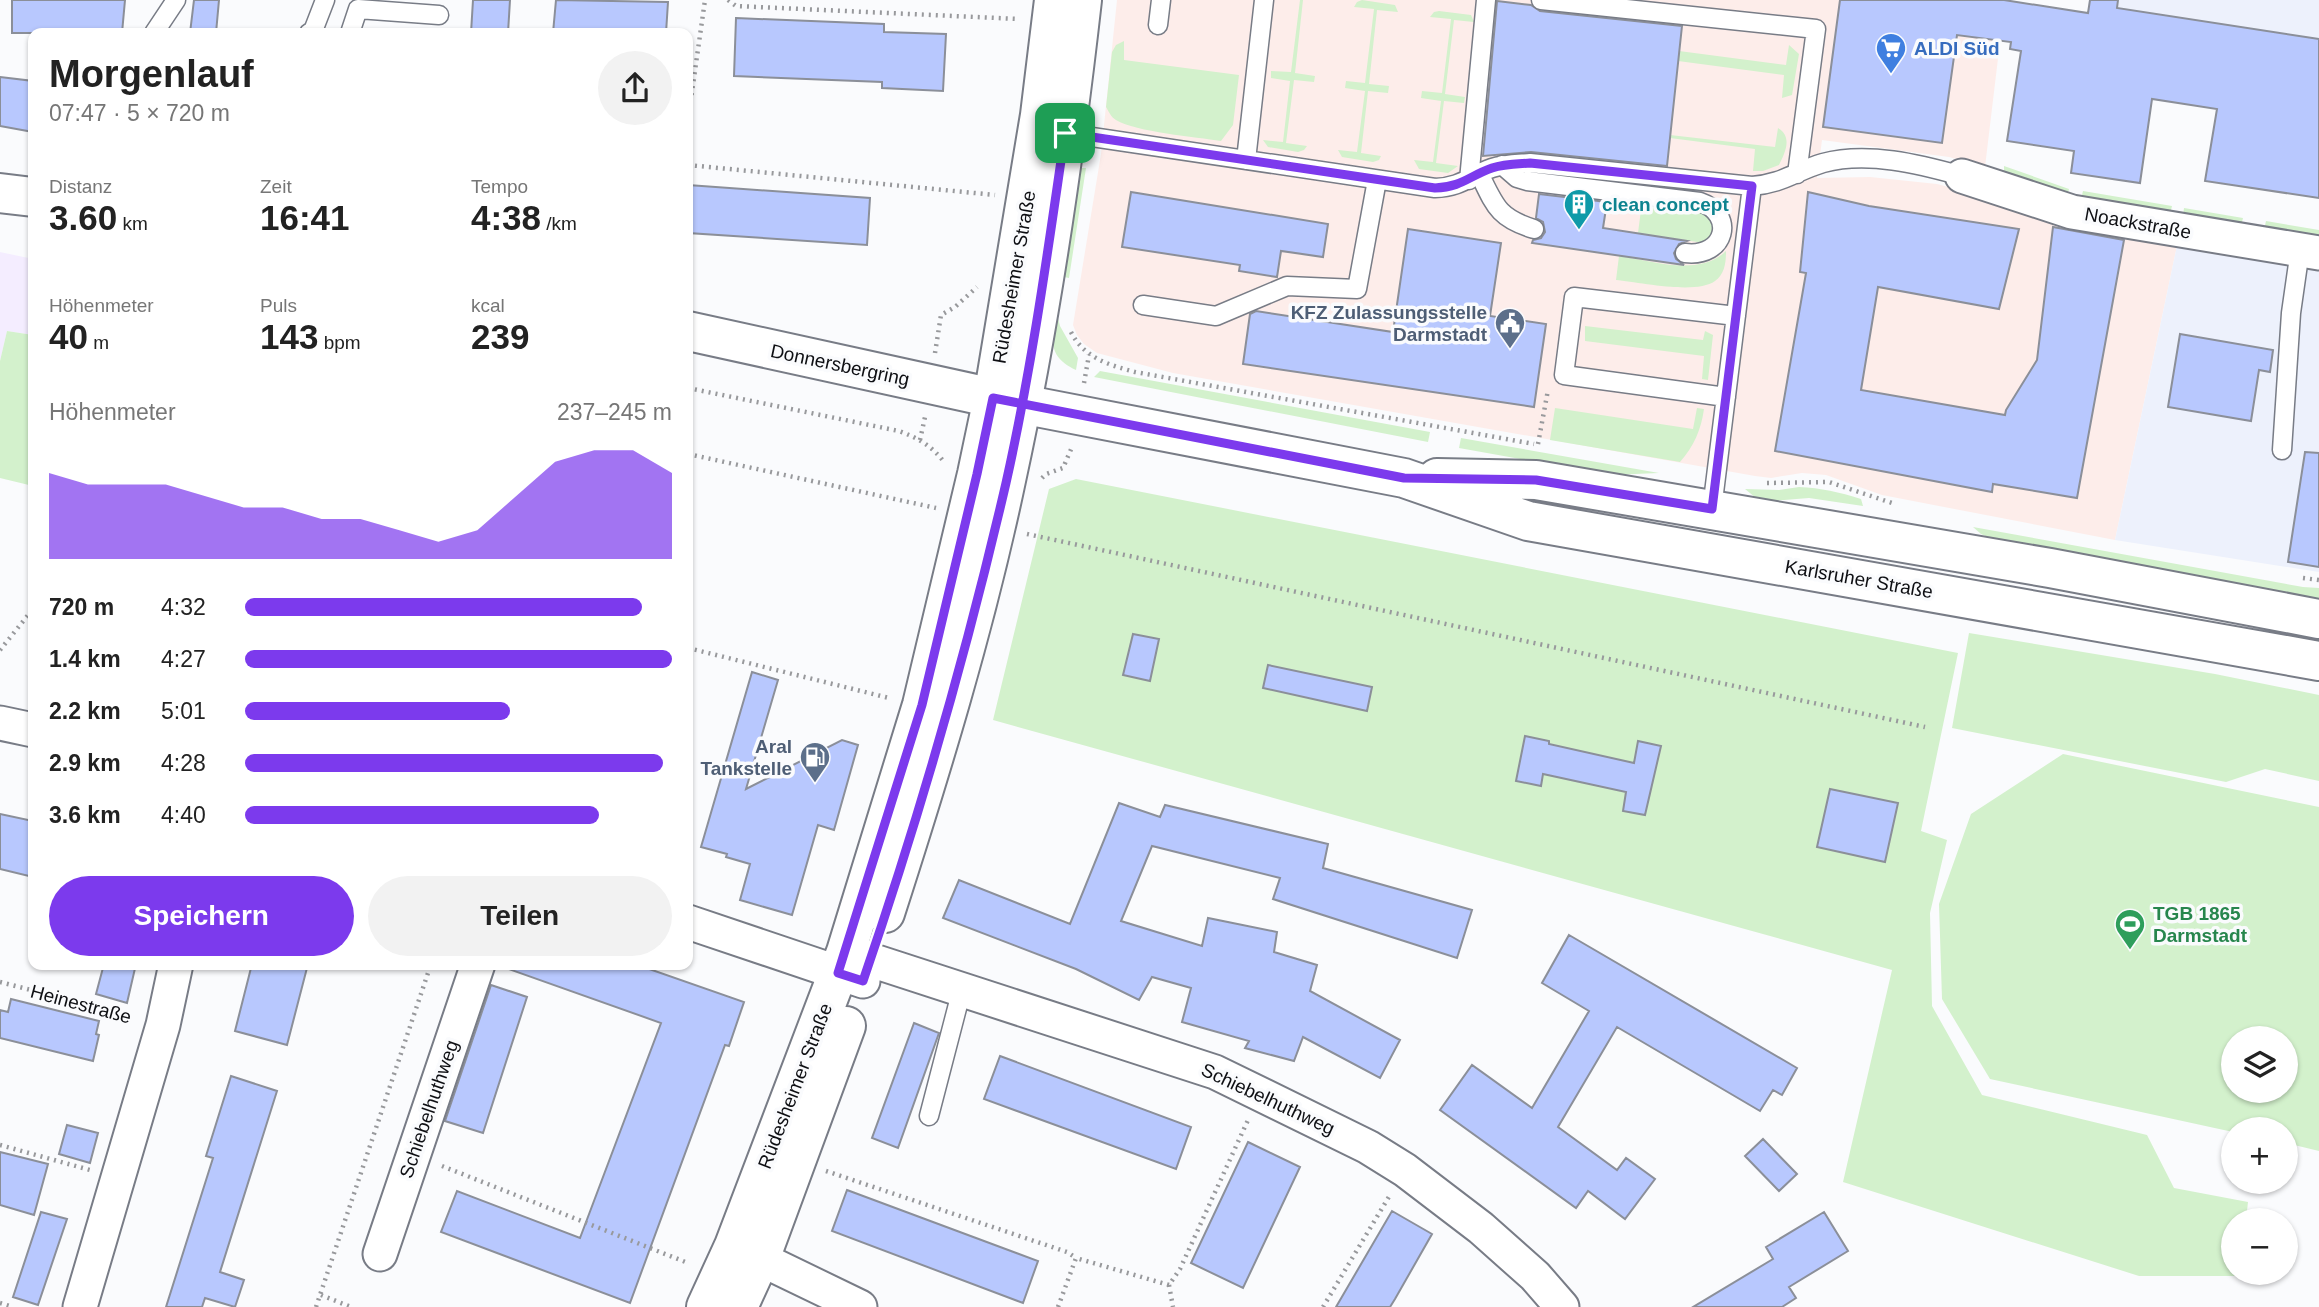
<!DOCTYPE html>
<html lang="de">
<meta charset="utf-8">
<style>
:root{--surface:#fff;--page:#f2f2f2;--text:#222;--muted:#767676;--accent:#7c3aed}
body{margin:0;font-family:Helvetica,sans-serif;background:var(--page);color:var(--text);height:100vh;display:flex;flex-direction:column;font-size:26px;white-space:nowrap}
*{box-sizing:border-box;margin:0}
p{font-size:23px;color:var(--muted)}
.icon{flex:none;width:38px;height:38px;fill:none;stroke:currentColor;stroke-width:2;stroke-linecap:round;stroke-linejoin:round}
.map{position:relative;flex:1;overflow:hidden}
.panel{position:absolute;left:28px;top:28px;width:665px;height:942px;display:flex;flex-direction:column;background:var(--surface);border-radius:14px;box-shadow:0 2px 5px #0004}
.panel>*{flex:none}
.controls{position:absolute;left:2221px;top:1026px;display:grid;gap:14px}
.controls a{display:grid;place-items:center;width:77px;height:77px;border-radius:50%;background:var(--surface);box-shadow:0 2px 5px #0004;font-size:35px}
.pin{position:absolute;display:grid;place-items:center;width:60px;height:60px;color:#fff;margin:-30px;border-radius:14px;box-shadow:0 4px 10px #0006}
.round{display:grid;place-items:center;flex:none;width:74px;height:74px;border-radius:37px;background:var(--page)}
.head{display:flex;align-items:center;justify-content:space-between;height:119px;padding:0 21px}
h1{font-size:38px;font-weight:800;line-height:52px}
.stats{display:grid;grid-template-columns:repeat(3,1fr);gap:10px;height:119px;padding:7px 21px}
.stats div{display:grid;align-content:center}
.stats b{font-size:35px;font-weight:800}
.stats small{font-size:19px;font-weight:400}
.stats p{font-size:19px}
.chart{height:196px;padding:14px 21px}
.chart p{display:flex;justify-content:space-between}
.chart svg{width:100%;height:126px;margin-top:7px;fill:var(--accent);opacity:.7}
.primary-button{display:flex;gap:14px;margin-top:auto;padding:14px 21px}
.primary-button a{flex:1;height:80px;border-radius:42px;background:var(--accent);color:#fff;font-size:28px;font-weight:800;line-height:80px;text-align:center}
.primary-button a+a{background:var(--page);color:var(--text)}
ul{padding:0 21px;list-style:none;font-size:23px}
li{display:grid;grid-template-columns:112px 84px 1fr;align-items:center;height:52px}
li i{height:18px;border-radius:9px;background:var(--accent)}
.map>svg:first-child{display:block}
</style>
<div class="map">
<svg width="2319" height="1307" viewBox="0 0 2319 1307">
<rect width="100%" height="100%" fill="#fafbfd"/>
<path fill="#fdedea" d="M1117,0H2005L1985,167L1949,157L1822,140L1817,178L1870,177L1937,184L1993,199L2178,241L2115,540L1882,495L1826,475L1802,473L1771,478L1755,476L1173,373L1097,353L1084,344L1077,335L1073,325L1101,154Z"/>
<path fill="#edf1fc" d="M2089,0H2319V66L2086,30Z
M2178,241L2319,265V572L2115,540Z"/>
<path fill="#f4edff" d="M0,252L33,259V335L7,331L0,361Z"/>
<path fill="#d3f1cc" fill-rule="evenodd" d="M1300,0H1303L1295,73L1315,76L1314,82L1294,80L1286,143L1307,146L1304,150L1298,152L1268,147L1263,140L1283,142L1290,81L1271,78V71L1291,72Z
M1362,0L1395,5L1398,12L1377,10L1369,84L1389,86L1388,93L1368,91L1361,153L1381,156L1379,160L1373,162L1342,157L1338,150L1357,152L1365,91L1345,88L1346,81L1365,83L1374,9L1354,7L1357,2Z
M1439,11L1471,15L1474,22L1454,20L1445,94L1465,97L1464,103L1444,101L1436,163L1458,166L1448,173L1419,169L1414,160L1433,162L1441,101L1421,98L1422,91L1442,93L1451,19L1430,17L1434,12Z
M1124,41V60L1239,75L1233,125L1221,141C1196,137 1136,132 1116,120C1111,117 1109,112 1106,107L1112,52L1116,45Z
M1789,45L1799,54L1792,95L1782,98L1784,75L1678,61L1679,51L1786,65Z
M1778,128C1793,137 1785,153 1779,165L1763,171H1753L1755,149L1670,138V135L1775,147Z
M2004,166L2069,189L2067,197L2004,175Z
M1081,168H1086L1069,278L1064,277Z
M2083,191L2172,206L2170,214L2081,199Z
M1642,202L1700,208L1711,218C1714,229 1714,237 1704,243L1638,233Z
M2184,208L2243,218L2241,226L2183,216Z
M2266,221L2319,230V240L2264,230Z
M1726,251C1726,262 1725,274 1715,281C1696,295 1639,282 1616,280L1619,256C1653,261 1699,277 1726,251Z
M1057,314L1060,326L1078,358L1076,370C1047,356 1052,341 1057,314Z
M1585,326L1703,340L1705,331L1713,335L1708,380L1702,379L1704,356L1585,341Z
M7,331L33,335V486L0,478V361Z
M1100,371L1430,432L1428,442L1094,377Z
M1555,408L1693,429L1697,408L1704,409C1701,430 1694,446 1680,462L1550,440Z
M1461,438L1659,473L1611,475L1459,448Z
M1076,479L1958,653L1921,831L1947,840L1930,913L1932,1006L1982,1095L2147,1135L2174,1188L2248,1202L2246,1220H2233V1272H2243V1276H2139L1843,1182L1892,970L993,720L1049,489Z
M1799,487C1821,488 1839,492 1861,499L1863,506L1809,498L1761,502L1745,489L1779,490Z
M1973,527L2303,587L2319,588V601L1999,542L1981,534Z
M1969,633L2215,674L2319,695V781L2265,769L2226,782L1952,728Z
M2063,754L2319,807V1151L2286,1143V1129H2233V1132L1990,1079L1942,999L1939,904L1971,814ZM2233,1038H2286V1090H2233Z"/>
<path fill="#b8c8fe" stroke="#8b8f99" stroke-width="2" d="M12,0H125L122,33H12Z
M194,0H219L216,33H190Z
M473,0H510L508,33H471Z
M556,0L668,2L666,33H553Z
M1840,0H2004L2088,13L2090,0H2118L2117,8L2319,39V198L2205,181L2217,109L2152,99L2140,183L2071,173L2074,151L2007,141L2021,51L2010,49L2011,42L1957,35L1942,143L1823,127Z
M1497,1L1531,5L1540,11L1682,26L1667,166L1531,152L1483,156Z
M736,18L884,24V32L946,34L943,91L882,88V82L734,76Z
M0,77L33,81V132L0,126Z
M688,185L870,198L867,245L688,233Z
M1131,192L1328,224L1323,257L1281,251L1277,277L1239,271L1240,265L1122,247Z
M1808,192L1869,206L2019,229L1999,309L1878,287L1861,390L2005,415L2006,410L2037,360L2053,227L2124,240L2077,498L1993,484L1992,492L1775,451L1806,273L1800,272Z
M1539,194L1607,202L1603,228L1687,241L1679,244L1674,253L1676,259L1684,265L1532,243L1533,240L1541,238L1545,232L1543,222L1536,218Z
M1408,229L1501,243L1490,316L1546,324L1534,407L1243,364L1250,314L1256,311L1393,332Z
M2180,334L2273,350L2270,372L2259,370L2251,421L2168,407Z
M2305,452L2319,453V567L2288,562Z
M1133,634L1159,639L1150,681L1123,675Z
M1268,665L1372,687L1367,711L1263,688Z
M752,672L778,680L746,789L842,740L858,745L834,830L818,825L792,915L740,900L750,864L726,857L727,854L701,847Z
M1525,736L1549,741V744L1634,763L1638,741L1661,746L1645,815L1623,811L1626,792L1543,774L1541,786L1516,781Z
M1830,789L1898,803L1885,862L1817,847Z
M1119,803L1160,817L1165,805L1328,844L1323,868L1472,910L1457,958L1273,899L1280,878L1152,846L1121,921L1202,946L1208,918L1277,932L1274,952L1317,965L1310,991L1400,1040L1380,1078L1303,1037L1294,1061L1245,1048L1249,1041L1182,1022L1191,988L1152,977L1139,1000L1076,969L943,918L959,880L1070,924Z
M0,814L33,821V877L0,869Z
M1569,935L1797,1068L1782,1095L1773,1090L1760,1111L1617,1027L1558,1127L1617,1170L1626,1158L1655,1179L1625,1219L1588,1191L1576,1208L1440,1110L1472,1065L1532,1108L1589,1011L1542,983Z
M104,964H136L127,1003L96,994Z
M252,964H308L287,1045L235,1031Z
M507,964H635L744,1002L729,1046L725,1045L630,1303L441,1232L457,1191L580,1238L661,1023L506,968Z
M491,985L527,997L483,1133L445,1121Z
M11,999L99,1021L96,1034L99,1035L93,1061L0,1038V1010L8,1012Z
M914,1023L939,1033L898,1148L872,1138Z
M1000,1056L1191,1127L1176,1169L984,1099Z
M231,1076L277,1091L220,1272L244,1280L235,1307L205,1298L202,1307H166L213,1158L206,1156Z
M67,1125L98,1133L90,1163L59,1154Z
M1763,1139L1797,1174L1779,1191L1745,1156Z
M1248,1142L1300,1167L1243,1288L1191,1263Z
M0,1152L48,1164L34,1215L0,1205Z
M847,1190L1038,1261L1023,1303L832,1231Z
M1392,1211L1432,1234L1395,1299L1390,1307H1336Z
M41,1212L67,1219L38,1305L13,1297Z
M1824,1212L1848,1251L1789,1287L1796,1298L1782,1307H1693L1773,1259L1766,1247Z"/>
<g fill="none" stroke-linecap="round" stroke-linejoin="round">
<g stroke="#787c86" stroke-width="21">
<path id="lane" d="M1541,0L1816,29L1797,174
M1158,25L1161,0
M154,33L176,0
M309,33L313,31L325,0
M350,33L358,9L439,15
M1065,133L1435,188C1462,187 1469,176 1492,168C1504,164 1517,164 1530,163L1752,186C1782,184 1796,171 1823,163C1867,151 1919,164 1962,176
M1246,160L1264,0
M1502,165L1517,178L1527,181L1700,202C1736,214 1726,258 1685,253
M1479,173C1495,206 1498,218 1534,229
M1469,180L1486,0
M1143,305L1216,316L1287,286L1357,289L1377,180
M1726,397L1564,375L1574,297L1736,316
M2282,450L2291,313L2300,250
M1712,509L1752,186
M929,1116L962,989"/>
</g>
<g stroke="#787c86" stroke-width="37">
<path id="street" d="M1962,176L2072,212L2319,253
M0,723L33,730
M688,922L863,981
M846,952L1215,1072L1368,1147L1405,1170L1481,1228L1535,1276L1562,1307
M736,1247L860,1307
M380,1254L478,964
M80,1307L163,1025L176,964"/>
</g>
<g stroke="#787c86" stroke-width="42">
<path id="secondary" d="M885,913C931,770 975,627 1006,480C1040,324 1064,159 1082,0
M706,1307L734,1246L846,952L922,705L977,474L993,398L1040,115L1054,0
M738,1307L760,1259L846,1026"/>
</g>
<g stroke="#787c86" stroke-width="42">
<path id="primary" d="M0,193L33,197
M688,331L1021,404L1404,478L1528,521L2319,661
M1437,478L1536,480L2050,568L2319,619"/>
</g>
<path stroke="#98999c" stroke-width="4.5" stroke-dasharray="2 5" stroke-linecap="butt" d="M728,0L736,6L1019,19
M688,108L690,106L705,0
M688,165L995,195
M1071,332C1084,358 1109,365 1135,372L1534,444
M935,353L941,315L955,307L977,287
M1084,383L1089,355
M688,388L899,431C918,438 932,446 944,462
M920,440L925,417
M1538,444L1548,390
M688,454L936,508
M1042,478L1046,474L1063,468L1072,447
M1767,483L1829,482L1895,504
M1027,534L1925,727
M2303,578L2319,580
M688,648L889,698
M0,650L33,609
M0,982L135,1017
M0,1145L90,1170
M442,1166L688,1263
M826,1171L1067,1252L1076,1258
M1169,1285L1173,1307
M321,1295L351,1307
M0,1303L13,1307
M316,1307L431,964
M1058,1307L1076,1258L1169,1285L1180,1269L1248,1120
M1323,1307L1390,1195"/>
<use href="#lane" stroke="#fff" stroke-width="18"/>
<use href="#street" stroke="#fff" stroke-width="33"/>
<use href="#secondary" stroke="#fff" stroke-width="38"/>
<use href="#primary" stroke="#fff" stroke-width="38"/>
</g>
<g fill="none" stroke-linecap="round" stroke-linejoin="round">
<g stroke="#fff" stroke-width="14">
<path id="route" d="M1065,133C1048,250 1032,367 1006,483C967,651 919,818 863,981L838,973L922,705L977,474L993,398L1404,478L1536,480L1712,509L1752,186L1530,163C1517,164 1504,164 1492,168C1469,176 1462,187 1435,188L1065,133"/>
</g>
<use href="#route" stroke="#7c3aed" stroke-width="9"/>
</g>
<defs>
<g id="supermarket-pin" transform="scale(1.575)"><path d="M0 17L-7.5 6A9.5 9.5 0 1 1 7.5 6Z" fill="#3f7fe0" stroke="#fafbfd"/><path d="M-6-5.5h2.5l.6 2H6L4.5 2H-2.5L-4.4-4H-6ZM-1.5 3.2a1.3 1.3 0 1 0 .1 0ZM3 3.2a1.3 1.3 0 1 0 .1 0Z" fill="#fff"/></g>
<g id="building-pin" transform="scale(1.575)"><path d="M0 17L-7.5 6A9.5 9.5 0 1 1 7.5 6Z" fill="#0f9aa8" stroke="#fafbfd"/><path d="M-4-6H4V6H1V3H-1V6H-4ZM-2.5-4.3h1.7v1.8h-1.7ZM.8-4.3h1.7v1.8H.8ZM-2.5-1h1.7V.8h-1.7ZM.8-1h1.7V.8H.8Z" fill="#fff"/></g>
<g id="civic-pin" transform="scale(1.575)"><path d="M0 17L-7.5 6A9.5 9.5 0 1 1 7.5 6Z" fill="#5c6f8a" stroke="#fafbfd"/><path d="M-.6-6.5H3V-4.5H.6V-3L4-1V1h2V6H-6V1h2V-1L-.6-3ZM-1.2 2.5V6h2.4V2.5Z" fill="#fff"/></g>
<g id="fuel-pin" transform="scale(1.575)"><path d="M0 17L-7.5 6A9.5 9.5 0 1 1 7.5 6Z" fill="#5c6f8a" stroke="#fafbfd"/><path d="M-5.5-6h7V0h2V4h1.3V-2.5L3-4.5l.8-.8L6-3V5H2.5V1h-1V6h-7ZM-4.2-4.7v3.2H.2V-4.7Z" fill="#fff"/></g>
<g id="stadium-pin" transform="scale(1.575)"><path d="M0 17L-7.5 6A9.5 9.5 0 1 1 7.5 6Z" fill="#2e9e5b" stroke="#fafbfd"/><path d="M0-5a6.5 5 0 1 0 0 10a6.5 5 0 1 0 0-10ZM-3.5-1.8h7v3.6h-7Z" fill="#fff"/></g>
</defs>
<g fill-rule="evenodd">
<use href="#supermarket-pin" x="1891" y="48"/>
<use href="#building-pin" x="1579" y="204"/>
<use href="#civic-pin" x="1510" y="323"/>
<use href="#fuel-pin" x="815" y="757"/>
<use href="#stadium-pin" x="2130" y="924"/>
</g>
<g text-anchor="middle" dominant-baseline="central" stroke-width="7" stroke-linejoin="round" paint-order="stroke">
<g font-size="19" font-weight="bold" fill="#366cbe" stroke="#fafbfd" text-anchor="start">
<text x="1914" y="48">ALDI Süd</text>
</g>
<g font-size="19" font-weight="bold" fill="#0d838f" stroke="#fafbfd" text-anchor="start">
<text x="1602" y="204">clean concept</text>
</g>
<g font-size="19" fill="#0e0f13" stroke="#fafbfd">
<text transform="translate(2138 223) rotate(10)">Noackstraße</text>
<text transform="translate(1014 277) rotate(-80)">Rüdesheimer Straße</text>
<text transform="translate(840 365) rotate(12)">Donnersbergring</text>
<text transform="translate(1859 579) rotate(10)">Karlsruher Straße</text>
<text transform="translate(81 1004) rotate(15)">Heinestraße</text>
<text transform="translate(795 1086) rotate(-69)">Rüdesheimer Straße</text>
<text transform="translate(1268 1099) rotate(25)">Schiebelhuthweg</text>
<text transform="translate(429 1109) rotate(-71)">Schiebelhuthweg</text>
</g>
<g font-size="19" font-weight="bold" fill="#4e5e75" stroke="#fafbfd" text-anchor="end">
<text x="1487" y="312">KFZ Zulassungsstelle<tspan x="1487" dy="22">Darmstadt</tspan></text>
<text x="792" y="746">Aral<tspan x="792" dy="22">Tankstelle</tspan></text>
</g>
<g font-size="19" font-weight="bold" fill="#27864d" stroke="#fafbfd" text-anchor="start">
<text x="2153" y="913">TGB 1865<tspan x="2153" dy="22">Darmstadt</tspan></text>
</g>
</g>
</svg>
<div class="controls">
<a><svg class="icon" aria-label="layers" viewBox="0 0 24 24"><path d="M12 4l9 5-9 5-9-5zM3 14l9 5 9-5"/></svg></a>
<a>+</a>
<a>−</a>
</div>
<div class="pin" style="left:1065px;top:133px;background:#1e9e55"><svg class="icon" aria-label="arrive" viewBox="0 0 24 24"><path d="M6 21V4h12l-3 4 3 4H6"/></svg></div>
<section class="panel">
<div class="head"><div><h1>Morgenlauf</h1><p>07:47 · 5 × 720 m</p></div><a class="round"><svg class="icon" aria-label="share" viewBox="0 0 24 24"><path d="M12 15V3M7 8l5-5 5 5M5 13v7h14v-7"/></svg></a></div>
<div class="stats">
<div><p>Distanz</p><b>3.60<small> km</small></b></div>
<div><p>Zeit</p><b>16:41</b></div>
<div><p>Tempo</p><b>4:38<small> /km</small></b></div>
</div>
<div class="stats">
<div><p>Höhenmeter</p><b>40<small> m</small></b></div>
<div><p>Puls</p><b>143<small> bpm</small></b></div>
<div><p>kcal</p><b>239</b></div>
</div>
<div class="chart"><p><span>Höhenmeter</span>237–245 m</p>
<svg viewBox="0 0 160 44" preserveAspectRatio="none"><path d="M0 44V14L10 18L20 18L30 18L40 22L50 26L60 26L70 30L80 30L90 34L100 38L110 34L120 22L130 10L140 6L150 6L160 14V44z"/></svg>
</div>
<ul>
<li><b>720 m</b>4:32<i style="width:93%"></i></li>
<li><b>1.4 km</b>4:27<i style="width:100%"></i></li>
<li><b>2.2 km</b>5:01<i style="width:62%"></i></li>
<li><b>2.9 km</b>4:28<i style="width:98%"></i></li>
<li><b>3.6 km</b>4:40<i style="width:83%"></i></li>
</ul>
<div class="primary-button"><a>Speichern</a><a>Teilen</a></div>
</section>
</div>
